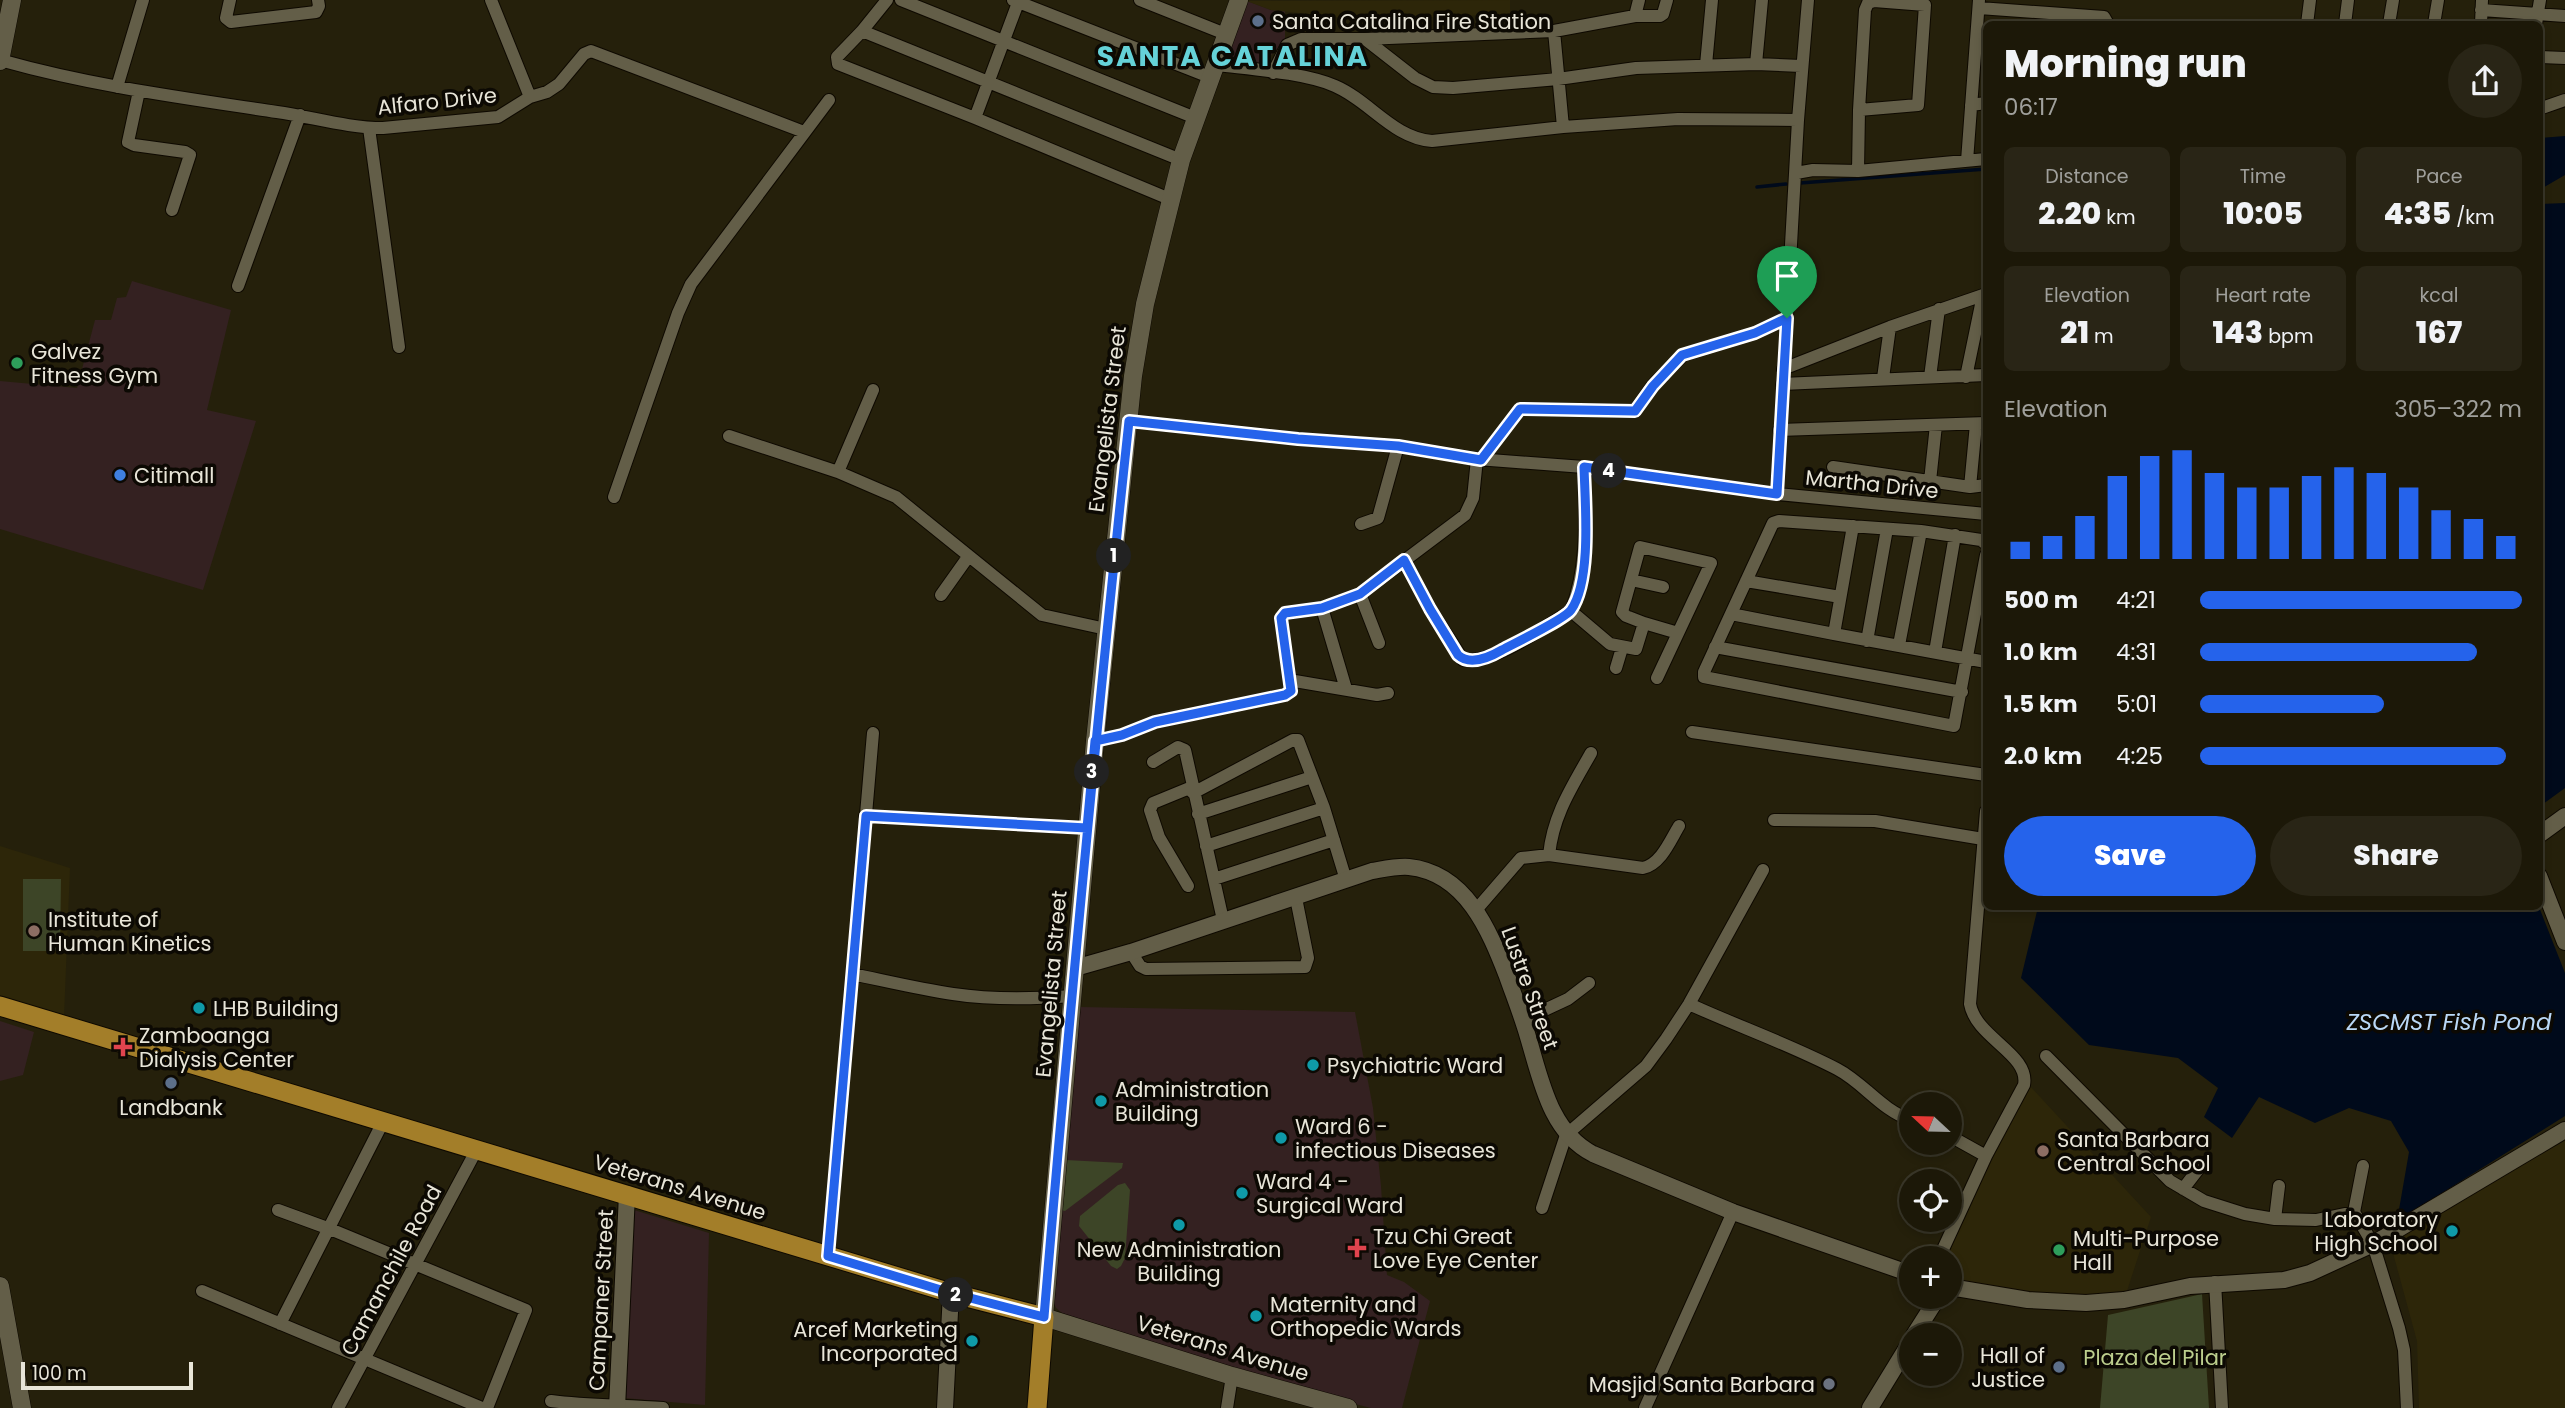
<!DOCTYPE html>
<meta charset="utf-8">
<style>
:root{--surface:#1c1808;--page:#292516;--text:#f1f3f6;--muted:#a0a09c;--line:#3a3729;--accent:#2563eb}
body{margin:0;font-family:Poppins,sans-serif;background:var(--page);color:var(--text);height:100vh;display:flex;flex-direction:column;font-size:26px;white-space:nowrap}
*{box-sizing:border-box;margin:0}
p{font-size:23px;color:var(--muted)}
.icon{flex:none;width:38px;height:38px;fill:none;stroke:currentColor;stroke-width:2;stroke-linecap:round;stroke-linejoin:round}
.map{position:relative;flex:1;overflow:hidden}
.details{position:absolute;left:1983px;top:21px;width:560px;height:889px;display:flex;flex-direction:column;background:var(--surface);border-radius:10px;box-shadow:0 4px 10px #0003,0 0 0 2px var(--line)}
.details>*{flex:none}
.needle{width:46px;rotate:292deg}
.fabs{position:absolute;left:1899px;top:1092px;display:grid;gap:14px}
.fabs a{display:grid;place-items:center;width:63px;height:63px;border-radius:50%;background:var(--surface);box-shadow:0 4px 10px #0003,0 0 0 2px var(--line);font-size:35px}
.scale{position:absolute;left:21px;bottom:18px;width:172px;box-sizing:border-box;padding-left:7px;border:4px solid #e8e5d8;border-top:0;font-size:19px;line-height:24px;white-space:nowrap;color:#e8e5d8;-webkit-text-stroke:5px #0c0903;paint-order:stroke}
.pin{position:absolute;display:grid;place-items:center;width:60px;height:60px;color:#fff;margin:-72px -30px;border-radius:50% 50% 50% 0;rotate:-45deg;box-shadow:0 0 7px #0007}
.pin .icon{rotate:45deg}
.km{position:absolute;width:35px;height:35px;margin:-18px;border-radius:50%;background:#222;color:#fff;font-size:19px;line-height:35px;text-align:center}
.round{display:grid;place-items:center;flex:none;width:74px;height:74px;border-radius:37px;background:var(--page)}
.head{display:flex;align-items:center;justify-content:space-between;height:119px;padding:0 21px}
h1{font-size:38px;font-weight:800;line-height:52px}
.metrics{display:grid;grid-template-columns:repeat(3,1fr);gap:10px;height:119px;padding:7px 21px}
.metrics div{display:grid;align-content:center;border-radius:10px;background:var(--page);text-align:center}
.metrics b{font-size:30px;font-weight:800}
.metrics small{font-size:19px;font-weight:400}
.metrics p{font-size:19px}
.chart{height:196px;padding:14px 21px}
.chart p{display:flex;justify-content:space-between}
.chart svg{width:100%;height:126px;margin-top:7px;stroke:var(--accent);stroke-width:6}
.primary-button{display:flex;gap:14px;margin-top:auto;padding:14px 21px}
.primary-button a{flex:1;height:80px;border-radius:42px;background:var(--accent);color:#fff;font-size:28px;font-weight:800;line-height:80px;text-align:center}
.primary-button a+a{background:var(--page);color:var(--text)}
ul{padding:0 21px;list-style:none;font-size:23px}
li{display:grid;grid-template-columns:112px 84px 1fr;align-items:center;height:52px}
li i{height:18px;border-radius:9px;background:var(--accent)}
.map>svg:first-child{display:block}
</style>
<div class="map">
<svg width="2565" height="1408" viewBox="0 0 2565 1408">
<rect width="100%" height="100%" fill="#25200b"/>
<path fill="#342121" d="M1247,1L1271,10L1285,11V41L1261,65L1225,56Z
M132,281L231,310L207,410L256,421L203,590L0,529V381L77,388L95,320H111L117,298L126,297Z
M1079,1007L1355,1012L1373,1108L1381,1186L1387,1275L1404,1282L1430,1301L1402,1408H1371L1308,1392L1062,1313L1056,1308L1053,1301Z
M0,1021L34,1032L23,1075L0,1081Z
M634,1210L709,1233L705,1405L624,1398Z"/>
<path fill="#2d2609" d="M1510,0V14L1364,20L1271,10L1247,1Z
M0,846L70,868L64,1017L0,995Z
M2028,1084L2151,1217L2126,1294L2054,1296L1950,1280V1258H1945Z
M2565,1139V1408H2419L2417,1341L2390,1242Z"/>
<path fill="#3d4527" d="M23,879H61L60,951H23Z
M1066,1160L1123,1163L1122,1168L1065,1211L1061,1210Z
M1125,1183L1130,1190L1125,1258L1121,1266L1117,1269L1111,1266L1079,1226L1080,1216L1118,1185Z
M2202,1294L2209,1408H2100L2108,1315Z"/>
<path fill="#000a1b" d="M2565,136V175L2539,190V138Z
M2565,203V788L2539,807V204Z
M2038,907H2539L2565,973V1116L2397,1221L2409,1152L2391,1121L2349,1108L2315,1123L2259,1097L2232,1138L2204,1117L2218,1088L2178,1058L2089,1045L2021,978Z"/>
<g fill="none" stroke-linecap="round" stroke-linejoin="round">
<path stroke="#000a1b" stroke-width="3.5" d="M1800,183L1986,169
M1757,187L1786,184"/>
<g stroke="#0e0900" stroke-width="14">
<path id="minor" d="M230,0L226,18L231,22L316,12L319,6L318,0
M491,0L530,97
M887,0L862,31L837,57L838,64L975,118L1172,200
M901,0L1198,119
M1013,0L1212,78
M1140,0L1228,35
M1979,8L2104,17L2108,24
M2481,10L2565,16
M1635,16L1639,0
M2307,24L2310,0
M2345,24L2348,0
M2389,24L2393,0
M2434,24L2438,0
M2481,24L2482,0
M2536,24L2540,0
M862,31L1181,160
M1554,31L1563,127
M1365,39L1415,78L1433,87L1453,88L1558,79L1636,68L1756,64L1801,66
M2539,57L2565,58
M0,60C92,86 184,98 277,112C312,117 348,128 383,128L498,117L530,97L547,92L559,84L584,54L591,51L804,132
M1756,64L1762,0
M1218,65C1250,69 1306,73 1335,86C1370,101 1393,138 1432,141L1563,127L1678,119L1798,120
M1706,65L1712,0
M1273,73L1287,45L1301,39H1365L1554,31L1635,16H1660L1663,14L1667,0
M117,87L143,0
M139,91L128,142L134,145L185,152L190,155L172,210
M1971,105L1986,103
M2539,109L2565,100
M975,118L1019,0
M369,128L399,347
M1967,161L1979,0
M1858,171L1859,110L1865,10L1868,3L1874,1L1925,5L1918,105L1859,110
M1796,173L1813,170L1858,171L1986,159
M238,286L300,115
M1783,369L1890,327L1986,294
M1930,377L1939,309
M1966,377L1983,295
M1883,378L1890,327
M1782,384L1986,375
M1129,421L1299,439L1398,446L1477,459L1584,467L1777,494L1986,514
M1779,430L1986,423
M729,436L838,472L896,497L1042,615L1106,629
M1481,460L1520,409L1635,411L1653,385L1683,355L1755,333L1787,318
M1833,467L1970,487L1986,485
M838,472L873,390
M1930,481L1936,425
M1970,487L1976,424
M1777,494L1798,120L1808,0
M614,497L678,313L691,284L829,100
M1361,524L1378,518L1398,446
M1853,526L1834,634L1986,662
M1986,544L1981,540L1921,531L1779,521L1773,523L1704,672V677L1954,726L1986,555
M1404,560L1430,609L1463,660C1495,664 1543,627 1571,611L1610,644L1636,649L1644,623L1678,633
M1631,580L1663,587
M1746,581L1840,597
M1360,594L1379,643
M941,595L968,557
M1322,608L1360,594L1465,515L1473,498L1477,459
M1571,611C1589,564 1585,517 1584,467
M1731,614L1834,634
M1644,623L1626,616L1622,612L1640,547L1711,563L1657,678
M1867,641L1887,529
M1899,645L1921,531
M1715,647L1962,692
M1935,652L1955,535
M1616,668L1622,648
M1289,680L1377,695L1388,693
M1692,732L1986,775
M1095,741L1122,735L1155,722L1285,695L1291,691L1281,618L1285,613L1322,608L1346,689
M1153,762L1178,747L1185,750L1223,920
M1193,793L1293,740H1298L1324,808L1346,880
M1198,814L1312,777
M865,816L1088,828
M1774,820L1875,821L1983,839
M1206,846L1324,808
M1549,855C1553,815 1572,787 1591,753
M1214,879L1334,840
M1188,886L1159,837L1150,810L1153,803L1192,787
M1476,910L1521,858L1549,855L1643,868C1661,864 1670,841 1679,826
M1131,952L1140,966L1146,969L1305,967L1308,958L1296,898
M852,974C886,981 919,989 953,994C993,1000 1033,999 1072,996
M1689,1004C1737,1026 1789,1044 1837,1069C1864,1083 1881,1110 1911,1120
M1523,1020L1568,999L1589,983
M2046,1056L2170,1181L2204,1201L2245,1214L2275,1219L2316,1220L2354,1212L2373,1244L2399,1328L2404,1350L2407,1408
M1950,1136L1986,1156
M2183,1189L2203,1163
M1542,1208L1566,1135L1646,1066L1666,1039L1689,1004L1763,870
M278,1210L330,1229L526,1310L487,1408
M2354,1212L2363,1166
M2275,1219L2279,1186
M828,1256L873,733
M1939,1258L1986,1156L2024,1085C2030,1054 1976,1038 1970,1004L1986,811
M2215,1282L2222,1408
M202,1291L482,1408
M280,1324L383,1122
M551,1401C588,1406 625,1405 663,1408
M338,1408L476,1151
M1227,1408L1232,1376
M1645,1408L1733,1212"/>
</g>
<g stroke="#0e0900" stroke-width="18">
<path id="tertiary" d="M2539,835L2565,816
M2539,876L2565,942
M1075,968L1131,952L1372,871C1384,869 1397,866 1409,867C1466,873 1489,930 1507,976C1514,996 1522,1016 1528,1037C1541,1080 1550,1132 1593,1154L1733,1212L1911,1274
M1950,1287L2028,1300L2086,1303L2124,1300L2190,1286L2284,1280L2310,1273L2373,1244L2565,1130
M1914,1335L1938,1297
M617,1408L627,1194
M945,1408L951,1293
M1870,1408L1911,1341"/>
</g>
<g stroke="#0e0900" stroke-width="19">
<path id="secondary" d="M1239,0L1181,160L1145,304L1133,376L1095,741L1044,1317L1232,1376L1348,1408
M0,61L12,0
M0,1286L22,1408"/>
</g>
<g stroke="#0e0900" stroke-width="21">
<path id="primary" d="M0,1006L951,1293L1044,1317L1037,1408"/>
</g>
<use href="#minor" stroke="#635e48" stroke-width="12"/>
<use href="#tertiary" stroke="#635e48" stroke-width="16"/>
<use href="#secondary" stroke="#635e48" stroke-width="18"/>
<use href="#primary" stroke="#a37e29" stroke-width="19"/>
</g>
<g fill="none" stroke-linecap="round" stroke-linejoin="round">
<g stroke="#fff" stroke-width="14">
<path id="route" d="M1787,318L1755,333L1682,355L1653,386L1635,411L1520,409L1481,460L1398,446L1298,439L1129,421C1097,719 1069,1018 1044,1317L951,1293L828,1256L866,816L1087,828L1095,741L1122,735L1155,722L1285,695L1291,691L1281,618L1285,613L1322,608L1360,594L1404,560L1430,609L1458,655C1470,666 1490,657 1502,650C1515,643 1565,619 1571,610C1592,580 1585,503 1584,467L1777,494L1787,318"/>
</g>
<use href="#route" stroke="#2563eb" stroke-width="9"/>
</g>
<g fill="#5c6f8a" stroke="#0c0903" stroke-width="2.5">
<circle cx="1258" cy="21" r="7"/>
<circle cx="171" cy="1083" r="7"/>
<circle cx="2059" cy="1367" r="7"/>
</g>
<g fill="#2e9e5b" stroke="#0c0903" stroke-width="2.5">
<circle cx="17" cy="363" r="7"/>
<circle cx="2059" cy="1250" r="7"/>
</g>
<circle fill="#3f7fe0" stroke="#0c0903" stroke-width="2.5" cx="120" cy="475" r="7"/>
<g fill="#8d6e63" stroke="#0c0903" stroke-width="2.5">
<circle cx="34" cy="931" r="7"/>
<circle cx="2043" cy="1151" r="7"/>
</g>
<g fill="#0f9aa8" stroke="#0c0903" stroke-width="2.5">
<circle cx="199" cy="1008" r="7"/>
<circle cx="1313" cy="1065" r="7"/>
<circle cx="1101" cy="1101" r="7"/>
<circle cx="1281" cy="1138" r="7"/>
<circle cx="1242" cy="1193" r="7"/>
<circle cx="1179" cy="1225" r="7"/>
<circle cx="2452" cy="1231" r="7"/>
<circle cx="1256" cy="1316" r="7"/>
<circle cx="972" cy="1341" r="7"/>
</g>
<g fill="#e0444e" stroke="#0c0903" stroke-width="2.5">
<path d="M119.5 1036.5h7v7h7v7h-7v7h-7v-7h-7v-7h7z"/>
<path d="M1353.5 1237.5h7v7h7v7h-7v7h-7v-7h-7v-7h7z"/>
</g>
<circle fill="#6b7280" stroke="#0c0903" stroke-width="2.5" cx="1829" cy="1384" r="7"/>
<g text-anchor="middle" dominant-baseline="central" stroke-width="7" stroke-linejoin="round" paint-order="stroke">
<g font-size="21" fill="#e8e5d8" stroke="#0c0903" text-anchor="start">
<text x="1272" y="21">Santa Catalina Fire Station</text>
<text x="31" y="351">Galvez<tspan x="31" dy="24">Fitness Gym</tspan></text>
<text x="134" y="475">Citimall</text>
<text x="48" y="919">Institute of<tspan x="48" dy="24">Human Kinetics</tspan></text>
<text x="213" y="1008">LHB Building</text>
<text x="139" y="1035">Zamboanga<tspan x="139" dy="24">Dialysis Center</tspan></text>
<text x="1327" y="1065">Psychiatric Ward</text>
<text x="1115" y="1089">Administration<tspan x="1115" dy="24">Building</tspan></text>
<text x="171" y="1107" text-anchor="middle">Landbank</text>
<text x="1295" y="1126">Ward 6 -<tspan x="1295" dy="24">infectious Diseases</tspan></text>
<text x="2057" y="1139">Santa Barbara<tspan x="2057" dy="24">Central School</tspan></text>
<text x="1256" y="1181">Ward 4 -<tspan x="1256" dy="24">Surgical Ward</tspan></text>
<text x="2438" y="1219" text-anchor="end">Laboratory<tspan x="2438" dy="24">High School</tspan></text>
<text x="1373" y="1236">Tzu Chi Great<tspan x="1373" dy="24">Love Eye Center</tspan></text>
<text x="2073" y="1238">Multi-Purpose<tspan x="2073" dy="24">Hall</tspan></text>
<text x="1179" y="1249" text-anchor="middle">New Administration<tspan x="1179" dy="24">Building</tspan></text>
<text x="1270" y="1304">Maternity and<tspan x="1270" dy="24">Orthopedic Wards</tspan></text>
<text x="958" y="1329" text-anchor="end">Arcef Marketing<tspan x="958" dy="24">Incorporated</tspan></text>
<text x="2045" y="1355" text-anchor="end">Hall of<tspan x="2045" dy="24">Justice</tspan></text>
<text x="1815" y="1384" text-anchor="end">Masjid Santa Barbara</text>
</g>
<g font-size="21" fill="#e8e5d8" stroke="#0c0903">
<text transform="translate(437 101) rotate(-6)">Alfaro Drive</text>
<text transform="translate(1107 419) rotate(-83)">Evangelista Street</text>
<text transform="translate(1872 484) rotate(6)">Martha Drive</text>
<text transform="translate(1051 984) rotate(-85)">Evangelista Street</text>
<text transform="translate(1530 988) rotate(70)">Lustre Street</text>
<text transform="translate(680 1187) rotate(17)">Veterans Avenue</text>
<text transform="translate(391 1270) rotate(-62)">Camanchile Road</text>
<text transform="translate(601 1300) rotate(-87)">Campaner Street</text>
<text transform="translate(1223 1348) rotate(17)">Veterans Avenue</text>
</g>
<g font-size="21" fill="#bcce8d" stroke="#0c0903">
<text x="2155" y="1357">Plaza del Pilar</text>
</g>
<g font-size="23" font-style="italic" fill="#bad8f6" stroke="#0c0903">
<text x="2449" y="1022">ZSCMST Fish Pond</text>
</g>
<g font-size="28" font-weight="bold" letter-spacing="2" fill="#65d2d8" stroke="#0c0903">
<text x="1233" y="56">SANTA CATALINA</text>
</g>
</g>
</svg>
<div class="fabs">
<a><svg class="needle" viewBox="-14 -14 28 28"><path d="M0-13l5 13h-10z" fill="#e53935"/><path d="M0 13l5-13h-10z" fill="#a0a09c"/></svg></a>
<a><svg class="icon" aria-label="locate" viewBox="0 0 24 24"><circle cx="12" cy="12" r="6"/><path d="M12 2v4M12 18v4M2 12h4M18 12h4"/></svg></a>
<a>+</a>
<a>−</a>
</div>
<div class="scale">100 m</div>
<div class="pin" style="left:1787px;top:318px;background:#1e9e55"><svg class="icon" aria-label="arrive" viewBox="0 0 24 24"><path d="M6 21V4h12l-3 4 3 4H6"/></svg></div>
<b class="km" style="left:1114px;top:556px">1</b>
<b class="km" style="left:956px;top:1295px">2</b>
<b class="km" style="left:1092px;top:772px">3</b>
<b class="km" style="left:1609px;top:471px">4</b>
<section class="details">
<div class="head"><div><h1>Morning run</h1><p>06:17</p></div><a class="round"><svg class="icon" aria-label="share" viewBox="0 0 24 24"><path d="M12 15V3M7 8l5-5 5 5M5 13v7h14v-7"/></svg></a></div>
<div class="metrics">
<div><p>Distance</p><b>2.20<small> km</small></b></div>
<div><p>Time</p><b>10:05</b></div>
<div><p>Pace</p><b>4:35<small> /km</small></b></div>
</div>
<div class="metrics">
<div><p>Elevation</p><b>21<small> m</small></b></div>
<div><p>Heart rate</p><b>143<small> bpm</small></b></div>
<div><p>kcal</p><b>167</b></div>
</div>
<div class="chart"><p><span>Elevation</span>305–322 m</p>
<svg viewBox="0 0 160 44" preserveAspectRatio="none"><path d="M5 44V38M15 44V36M25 44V29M35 44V15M45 44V8M55 44V6M65 44V14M75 44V19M85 44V19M95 44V15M105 44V12M115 44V14M125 44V19M135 44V27M145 44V30M155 44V36"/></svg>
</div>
<ul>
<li><b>500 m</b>4:21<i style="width:100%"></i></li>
<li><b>1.0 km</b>4:31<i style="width:86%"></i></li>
<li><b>1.5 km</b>5:01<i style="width:57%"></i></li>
<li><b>2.0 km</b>4:25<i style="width:95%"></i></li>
</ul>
<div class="primary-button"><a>Save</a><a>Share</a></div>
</section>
</div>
